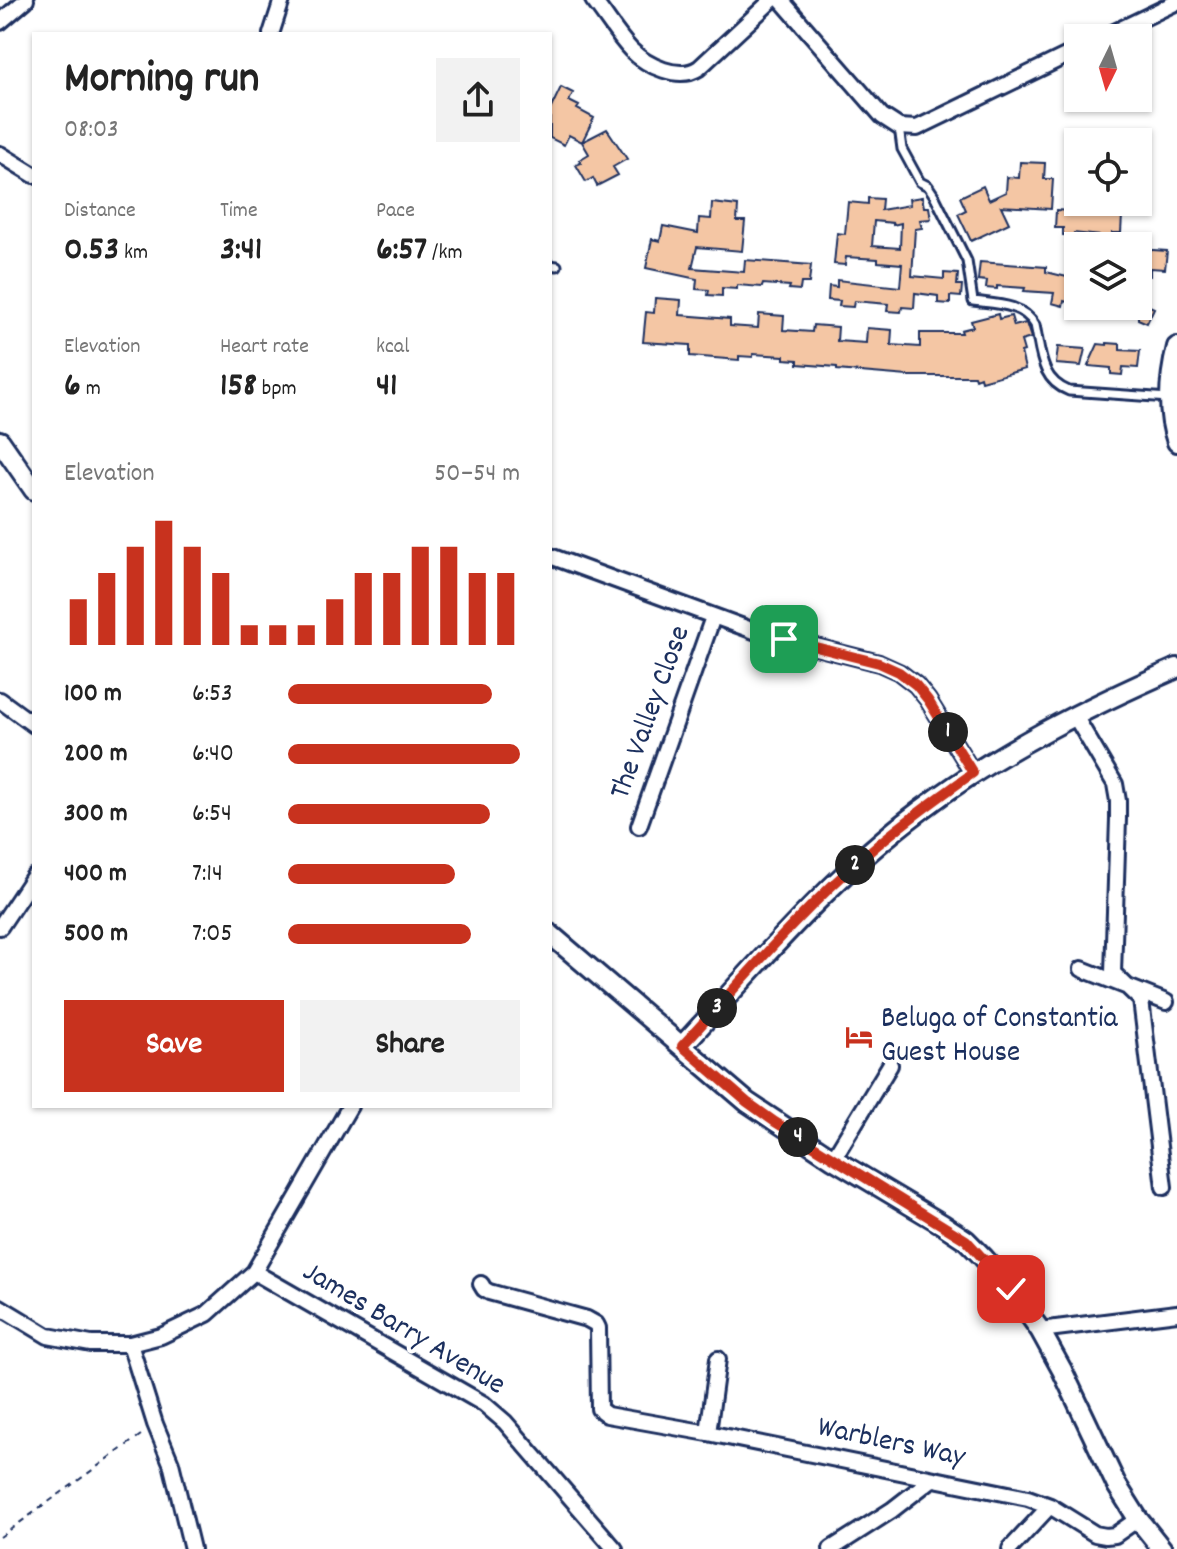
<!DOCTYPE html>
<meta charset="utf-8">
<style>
:root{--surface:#fff;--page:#f2f2f2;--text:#222;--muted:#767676;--accent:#c8321e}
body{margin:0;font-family:Dekko,sans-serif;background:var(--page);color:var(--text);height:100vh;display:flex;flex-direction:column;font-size:30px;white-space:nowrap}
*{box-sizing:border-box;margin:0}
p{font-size:26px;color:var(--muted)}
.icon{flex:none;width:44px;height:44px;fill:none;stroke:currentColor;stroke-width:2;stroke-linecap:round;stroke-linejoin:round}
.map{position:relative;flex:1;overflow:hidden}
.sheet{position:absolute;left:32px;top:32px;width:520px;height:1076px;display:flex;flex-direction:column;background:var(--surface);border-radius:0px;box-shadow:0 2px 6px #0004}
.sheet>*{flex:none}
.needle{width:52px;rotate:185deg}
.controls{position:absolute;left:1064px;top:24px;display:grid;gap:16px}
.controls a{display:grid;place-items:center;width:88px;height:88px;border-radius:0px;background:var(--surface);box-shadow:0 2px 6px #0004;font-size:40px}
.pin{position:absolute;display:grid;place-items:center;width:68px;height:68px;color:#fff;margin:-34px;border-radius:16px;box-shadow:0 4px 12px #0006}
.km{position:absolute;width:40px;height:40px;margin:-20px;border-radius:50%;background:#222;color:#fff;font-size:22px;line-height:40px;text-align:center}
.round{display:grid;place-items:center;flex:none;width:84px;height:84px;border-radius:0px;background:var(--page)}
.summary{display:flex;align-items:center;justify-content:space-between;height:136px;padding:0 32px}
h1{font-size:44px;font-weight:800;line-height:60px}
.metrics{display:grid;grid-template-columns:repeat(3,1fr);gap:12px;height:136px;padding:8px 32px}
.metrics div{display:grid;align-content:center}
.metrics b{font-size:34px;font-weight:800}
.metrics small{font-size:22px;font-weight:400}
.metrics p{font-size:22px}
.chart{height:224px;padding:16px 32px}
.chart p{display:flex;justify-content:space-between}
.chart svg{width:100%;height:144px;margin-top:8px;stroke:var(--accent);stroke-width:6}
.button{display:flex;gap:16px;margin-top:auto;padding:16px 32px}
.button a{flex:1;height:92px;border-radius:0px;background:var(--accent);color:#fff;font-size:32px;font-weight:800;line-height:92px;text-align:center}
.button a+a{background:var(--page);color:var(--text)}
ul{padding:0 32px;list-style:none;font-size:26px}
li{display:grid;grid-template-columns:128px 96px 1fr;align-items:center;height:60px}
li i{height:20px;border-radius:10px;background:var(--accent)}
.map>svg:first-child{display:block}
</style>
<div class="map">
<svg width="1177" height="1549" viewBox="0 0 1177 1549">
<rect width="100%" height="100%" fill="#fff"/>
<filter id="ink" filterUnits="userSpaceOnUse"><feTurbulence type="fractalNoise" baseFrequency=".0125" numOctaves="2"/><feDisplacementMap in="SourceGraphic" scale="16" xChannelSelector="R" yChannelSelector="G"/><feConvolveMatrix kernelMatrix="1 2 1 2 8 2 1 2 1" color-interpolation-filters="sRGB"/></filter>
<g filter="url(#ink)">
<path fill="#f4c6a4" stroke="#1b2f5e" stroke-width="2" fill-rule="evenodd" d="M561,87L573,93L569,101L579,106L577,109L594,118L582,142L569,135L564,145L550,138V110Z
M607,129L627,159L613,167L618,175L597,186L593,178L586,182L576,165L581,163L579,160L589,154L582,142Z
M1020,162L1045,163L1044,179H1053L1051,209L1001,206L1009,223L971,241L958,214L966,210L960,197L983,186L989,200L1006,192L1007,177L1019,178Z
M922,197L924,207H929L931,219L920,220L922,228L915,229L912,276L944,279V273L958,274L957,285H962L961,297L950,296V304L938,303V296L915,293L914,308L902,307L901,312L887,311L888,304L854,301L853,307L839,306L840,301L828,300L829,286L837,287V280L900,287L902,264L878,262V259L846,257L845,265L834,264L837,233L845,234L848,202L868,204V198L882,199L881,210L910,205L909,199ZM874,221L893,223V225L901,223L900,248L872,246Z
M712,203L738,206L737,221H745L742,251L697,247L692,268L744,272L745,260L811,265L809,283H801L800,290L789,289L790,286L763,284L762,287L737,285V289L722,288V296L708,295L709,290L696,289L697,279L646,268L652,239L660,241L663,226L698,233L699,218L711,219Z
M1056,210L1122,215L1121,233H1112V239H1101L1102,236L1074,233L1073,236L1063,235V228H1055Z
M1074,247H1078V305L1064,301L1063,306L1052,303L1054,293L1024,291L1025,288L997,286V289L986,288L987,281L978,280L980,262L1046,267V272L1067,277Z
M1138,249L1167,251L1165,269L1150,268V276L1138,275Z
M655,298L681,300L680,315L730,319V326L758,328L759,314L784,316L783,330L812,332L813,325L838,327L837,341L866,343L867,328L892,330L891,345L920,347V333H962L961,330L973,327L971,321L998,314L999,319L1011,316L1014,326L1026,323L1031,338L1021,341L1024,351L1021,352L1025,369L981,381L980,377L975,379L974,376H908L837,370V367L798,364V360L784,359V356L753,354V357L739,356V360L690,356V345L643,342L646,312L654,313Z
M1138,301L1154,308L1147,323L1138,319Z
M1107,343L1120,344V350L1140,351L1138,368L1123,367L1122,375L1111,374V368L1088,366L1098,344L1107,345Z
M1058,347L1085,349L1081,366L1056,364Z"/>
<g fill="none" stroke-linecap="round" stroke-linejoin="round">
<g stroke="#1b2f5e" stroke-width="13">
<path id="service" d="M899,127L902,149L920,182L928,186L934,195L967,261L973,301C995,304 1022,303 1035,325C1041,352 1040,380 1069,391L1169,398
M550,265L557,266"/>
</g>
<g stroke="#1b2f5e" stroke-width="20">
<path id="minor" d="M593,0C606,16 617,35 631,50C647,66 679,81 699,68L772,0
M781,0L882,116L899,127L917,128L1078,50
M0,22L26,0
M271,34L282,0
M1102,38L1177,2
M0,154L34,175
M550,556L757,632L879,663L899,672L916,685L928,700L973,773
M0,700L34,725
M1075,716L1115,784L1118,801V819L1113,973L1141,1000L1164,1187
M639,826L713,617
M0,927L34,876
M1082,969L1166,1002
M833,1159L890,1065
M254,1272L484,1404L505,1422L615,1549
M481,1284L484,1289L489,1292L587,1319L596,1324L598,1328L599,1409L607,1415L708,1433L1028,1498L1050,1506L1095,1534L1106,1536L1115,1535L1138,1519
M0,1307L48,1336L91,1344H130L161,1336L207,1314L254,1272L350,1106
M1040,1330L1177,1313
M130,1344L155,1424L171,1463L192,1549
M708,1433L718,1359
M831,1549L892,1510L932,1479
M1010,1549L1050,1506"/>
</g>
<g stroke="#1b2f5e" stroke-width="24">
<path id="tertiary" d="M1177,347C1169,379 1166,411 1177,442
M0,441L34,490
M550,934L747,1102L833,1159L942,1224L966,1240L983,1257L1011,1289L1040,1330L1062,1370L1116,1484L1138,1519L1162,1549
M682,1046C758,964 831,877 921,810C999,751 1088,707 1177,668"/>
</g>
<path stroke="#1b2f5e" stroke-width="2" stroke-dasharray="6 6" stroke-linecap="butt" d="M0,1537L145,1432"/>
<use href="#service" stroke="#fff" stroke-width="7"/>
<use href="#minor" stroke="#fff" stroke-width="14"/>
<use href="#tertiary" stroke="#fff" stroke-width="18"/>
</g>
</g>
<g fill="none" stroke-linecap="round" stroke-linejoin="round" filter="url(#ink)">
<g stroke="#fff" stroke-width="16">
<path id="route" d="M784,639L879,663L899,672L916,685L928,700L973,773C936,799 900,825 866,855C799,912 742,981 682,1046L747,1102L775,1122L966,1240L1011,1289"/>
</g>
<use href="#route" stroke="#c8321e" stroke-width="10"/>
</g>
<defs>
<g id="hotel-bare" transform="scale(2.16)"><path d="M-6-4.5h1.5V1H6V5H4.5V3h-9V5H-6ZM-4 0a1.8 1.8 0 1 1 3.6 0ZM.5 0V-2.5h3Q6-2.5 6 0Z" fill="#c8321e" stroke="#fff" stroke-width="2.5" paint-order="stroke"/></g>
</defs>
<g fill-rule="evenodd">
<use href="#hotel-bare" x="859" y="1037"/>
</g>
<g text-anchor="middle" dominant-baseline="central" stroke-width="8" stroke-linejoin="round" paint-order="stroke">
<g font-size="30" fill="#1b2f5e" stroke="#fff">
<text transform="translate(652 713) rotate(-70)">The Valley Close</text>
<text transform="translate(403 1330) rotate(31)">James Barry Avenue</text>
<text transform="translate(891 1444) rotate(12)">Warblers Way</text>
</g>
<g font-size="30" fill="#1b2f5e" stroke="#fff" text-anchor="start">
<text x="881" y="1020">Beluga of Constantia<tspan x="881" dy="34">Guest House</tspan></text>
</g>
</g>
</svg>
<div class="controls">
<a><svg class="needle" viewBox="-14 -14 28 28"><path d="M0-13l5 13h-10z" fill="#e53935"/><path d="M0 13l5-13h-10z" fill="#767676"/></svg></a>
<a><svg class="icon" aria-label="locate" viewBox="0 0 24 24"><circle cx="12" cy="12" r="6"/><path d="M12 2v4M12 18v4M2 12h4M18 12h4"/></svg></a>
<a><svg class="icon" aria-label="layers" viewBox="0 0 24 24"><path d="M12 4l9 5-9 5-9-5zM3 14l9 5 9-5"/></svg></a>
</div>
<div class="pin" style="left:784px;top:639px;background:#1e9e55"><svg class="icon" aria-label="arrive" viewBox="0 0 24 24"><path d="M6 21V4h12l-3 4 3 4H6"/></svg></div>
<div class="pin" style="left:1011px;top:1289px;background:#d93025"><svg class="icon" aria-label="check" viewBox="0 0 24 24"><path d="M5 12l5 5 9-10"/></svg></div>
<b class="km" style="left:948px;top:732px">1</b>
<b class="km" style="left:855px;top:865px">2</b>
<b class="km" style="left:717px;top:1008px">3</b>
<b class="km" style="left:798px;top:1137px">4</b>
<section class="sheet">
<div class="summary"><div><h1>Morning run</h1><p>08:03</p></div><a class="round"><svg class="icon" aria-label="share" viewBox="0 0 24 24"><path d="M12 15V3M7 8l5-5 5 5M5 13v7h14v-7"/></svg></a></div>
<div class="metrics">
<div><p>Distance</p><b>0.53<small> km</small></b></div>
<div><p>Time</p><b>3:41</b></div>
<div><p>Pace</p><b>6:57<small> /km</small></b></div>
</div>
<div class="metrics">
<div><p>Elevation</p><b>6<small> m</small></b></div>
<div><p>Heart rate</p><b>158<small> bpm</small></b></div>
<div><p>kcal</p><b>41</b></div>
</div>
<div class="chart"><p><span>Elevation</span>50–54 m</p>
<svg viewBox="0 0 160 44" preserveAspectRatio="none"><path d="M5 44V30M15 44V22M25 44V14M35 44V6M45 44V14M55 44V22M65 44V38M75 44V38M85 44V38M95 44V30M105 44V22M115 44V22M125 44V14M135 44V14M145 44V22M155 44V22"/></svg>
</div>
<ul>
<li><b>100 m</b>6:53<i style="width:88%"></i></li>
<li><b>200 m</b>6:40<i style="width:100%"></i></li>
<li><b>300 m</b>6:54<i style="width:87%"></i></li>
<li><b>400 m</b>7:14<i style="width:72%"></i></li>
<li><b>500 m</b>7:05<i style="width:79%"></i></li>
</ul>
<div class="button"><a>Save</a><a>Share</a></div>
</section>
</div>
